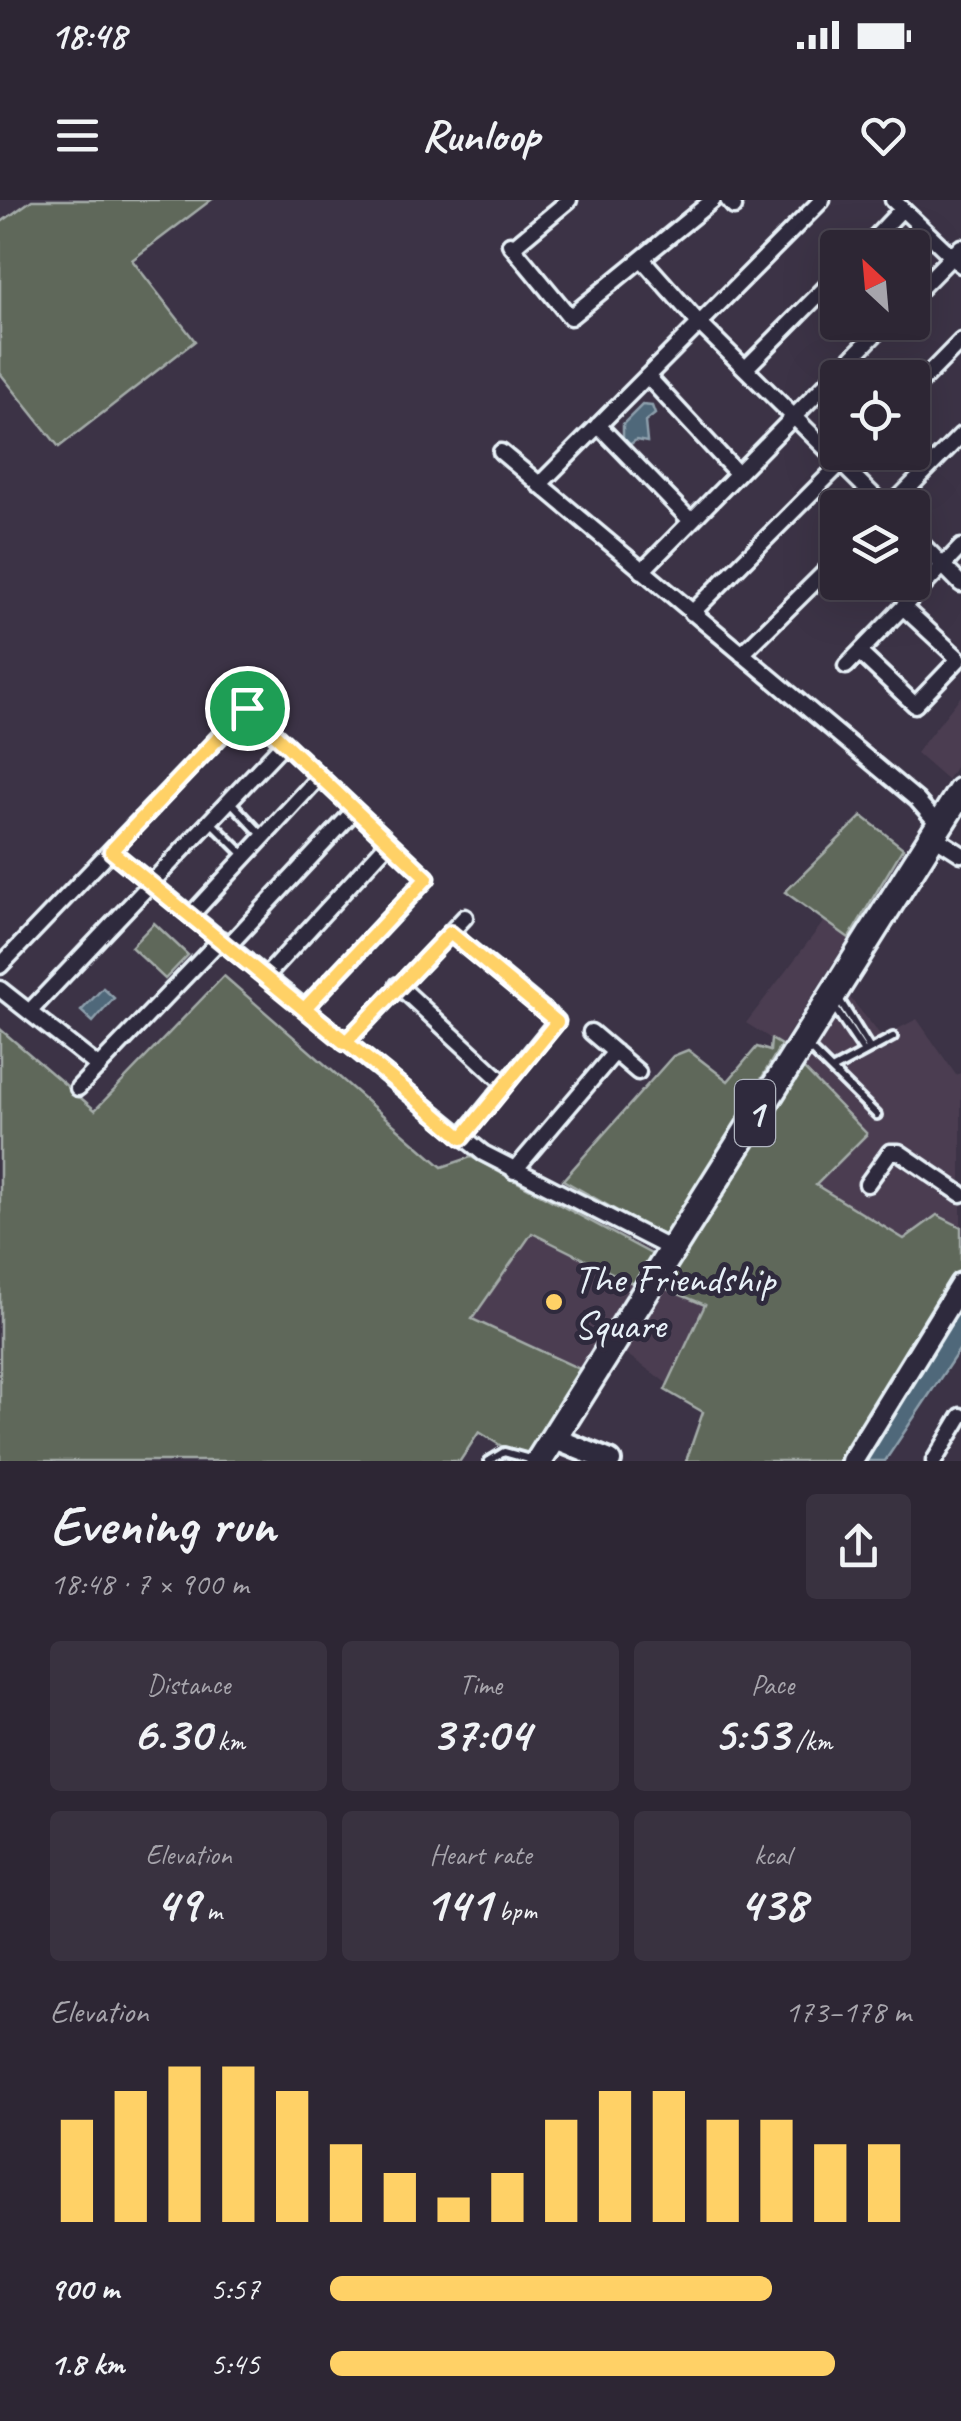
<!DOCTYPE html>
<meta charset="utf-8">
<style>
:root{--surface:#2d2634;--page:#393240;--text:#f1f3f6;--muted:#a7a5ac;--line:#48434f;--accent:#ffd166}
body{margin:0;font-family:Caveat,sans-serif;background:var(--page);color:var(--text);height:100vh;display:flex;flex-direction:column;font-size:38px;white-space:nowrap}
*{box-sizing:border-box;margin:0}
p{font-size:32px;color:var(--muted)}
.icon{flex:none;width:55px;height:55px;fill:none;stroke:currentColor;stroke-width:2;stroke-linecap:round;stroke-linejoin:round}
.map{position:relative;height:1261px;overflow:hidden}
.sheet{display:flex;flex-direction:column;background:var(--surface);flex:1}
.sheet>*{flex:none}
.needle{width:65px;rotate:334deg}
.controls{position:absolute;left:820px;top:30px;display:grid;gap:20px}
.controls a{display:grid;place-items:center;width:110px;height:110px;border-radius:10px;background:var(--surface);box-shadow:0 10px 40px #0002,0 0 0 2px var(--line);font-size:50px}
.pin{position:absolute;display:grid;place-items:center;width:85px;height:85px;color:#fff;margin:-42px;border:5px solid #fff;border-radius:50%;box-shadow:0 2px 10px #0007}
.round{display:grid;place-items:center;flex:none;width:105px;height:105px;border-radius:10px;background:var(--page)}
.head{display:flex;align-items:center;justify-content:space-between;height:170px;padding:0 50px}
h1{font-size:55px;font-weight:800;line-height:75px}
.metrics{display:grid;grid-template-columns:repeat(3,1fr);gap:15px;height:170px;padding:10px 50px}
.metrics div{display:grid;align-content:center;border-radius:10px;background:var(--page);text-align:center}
.metrics b{font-size:50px;font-weight:800}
.metrics small{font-size:28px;font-weight:400}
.metrics p{font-size:28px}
.chart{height:280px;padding:20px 50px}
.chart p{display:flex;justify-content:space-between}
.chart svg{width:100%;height:180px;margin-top:10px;stroke:var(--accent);stroke-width:6}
ul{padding:0 50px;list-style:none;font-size:32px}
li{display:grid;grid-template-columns:160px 120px 1fr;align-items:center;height:75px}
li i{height:25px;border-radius:12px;background:var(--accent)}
.status{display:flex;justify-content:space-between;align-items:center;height:70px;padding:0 50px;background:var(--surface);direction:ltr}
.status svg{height:28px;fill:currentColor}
header{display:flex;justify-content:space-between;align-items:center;height:130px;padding:0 50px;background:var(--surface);font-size:45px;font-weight:800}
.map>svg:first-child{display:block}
</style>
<div class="status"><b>18:48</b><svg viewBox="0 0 49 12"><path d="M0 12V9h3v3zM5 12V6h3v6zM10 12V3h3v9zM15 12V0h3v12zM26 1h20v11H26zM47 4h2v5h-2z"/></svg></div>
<header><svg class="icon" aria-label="menu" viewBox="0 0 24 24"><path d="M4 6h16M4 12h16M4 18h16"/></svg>Runloop<svg class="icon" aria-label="heart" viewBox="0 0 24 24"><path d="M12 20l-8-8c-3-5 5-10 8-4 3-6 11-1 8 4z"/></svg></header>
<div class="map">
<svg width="961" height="1261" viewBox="0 0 961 1261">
<rect width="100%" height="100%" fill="#3c3346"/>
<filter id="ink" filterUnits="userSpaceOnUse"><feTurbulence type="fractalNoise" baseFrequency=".01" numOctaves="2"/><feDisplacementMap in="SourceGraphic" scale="20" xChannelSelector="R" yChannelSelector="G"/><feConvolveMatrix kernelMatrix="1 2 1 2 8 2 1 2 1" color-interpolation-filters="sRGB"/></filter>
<g filter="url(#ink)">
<path fill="#4b3e51" d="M961,496V558L947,580L916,553Z
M825,720L849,738L781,845L746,823Z
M847,794L882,837L917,819L956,875L961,873V1027L937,1016L904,1039L816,984L802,867Z
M532,1033L636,1085L582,1170L472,1119Z
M664,1088L705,1105L668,1184L625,1153Z"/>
<path fill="#5f675a" stroke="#a4aca9" stroke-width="2.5" d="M32,0H211L132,60L195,141L59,247L0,173V23Z
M862,616L903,648L849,738L785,692Z
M154,723L188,755L165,779L131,747Z
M224,776L442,967L471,957L655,1056L636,1085L532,1033L472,1119L582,1170L525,1261L479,1232L460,1261H0V829L95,910Z
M771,839L781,845L667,1039L563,980L673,856L688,850L728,881L757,847L770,851Z
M802,867L867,934L816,985L904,1039L937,1015L961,1027V1073L845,1261H686L703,1212L665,1190L705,1105L664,1088Z"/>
<path fill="#50687a" stroke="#8d9fac" stroke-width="2.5" d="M642,205L652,206L655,214L645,222L647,242L636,240L628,246L623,240V224Z
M103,788L114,798L93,822L81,811Z
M961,1097V1147L885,1261H861Z"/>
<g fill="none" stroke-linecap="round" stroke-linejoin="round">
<g stroke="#e8f1f8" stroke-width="14">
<path id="lane" d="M230,601L262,635
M210,621L244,655
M839,799L870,849
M834,807L864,852
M809,848L877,915
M832,870L893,837
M489,1261L504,1252L533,1260"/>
</g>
<g stroke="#e8f1f8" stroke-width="21">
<path id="street" d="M728,0L734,7
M893,0L961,65
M510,44L570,117L713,0
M513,47L569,0
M865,48L902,9
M642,59L699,123L886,308
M912,97L961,47
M746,168L838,75
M647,176L736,272
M912,191L961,141
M598,225L690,320
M501,252L917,600L939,625
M539,285L822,0
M889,308L961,235
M912,334L961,384
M642,371L887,122
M692,413L852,252
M860,453L915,505L959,459L903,407
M742,454L838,359
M846,466L961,347
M933,636L961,654
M111,651L483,953L671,1049
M191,715L319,577
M450,733L465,717
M229,745L354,611
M0,766L247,508L427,678L305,808
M266,776L388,643
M398,785L504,883
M0,789L99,867
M29,812L284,543
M591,832L638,872
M345,843L450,733L557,821L462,937
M78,888L221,739
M514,971L615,852
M867,984L890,952H899L961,994
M934,1261L961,1216"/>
</g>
<g stroke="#e8f1f8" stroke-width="28">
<path id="secondary" d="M553,1238L610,1261
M852,1261L961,1084"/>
</g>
<g stroke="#e8f1f8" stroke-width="32">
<path id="highway" d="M539,1261L961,591"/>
</g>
<use href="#lane" stroke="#2f2a3d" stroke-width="6"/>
<use href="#street" stroke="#2f2a3d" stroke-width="14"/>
<use href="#secondary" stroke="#2f2a3d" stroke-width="20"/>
<use href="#highway" stroke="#2f2a3d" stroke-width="25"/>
</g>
</g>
<g fill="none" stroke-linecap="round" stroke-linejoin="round" filter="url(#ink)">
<g stroke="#fff" stroke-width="20">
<path id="route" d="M247,508L111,651L345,843L450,733L557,822L462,938C412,892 356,852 305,808L427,678L247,508"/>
</g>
<use href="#route" stroke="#ffd166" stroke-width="12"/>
</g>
<circle fill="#ffd166" stroke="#2f2a3d" stroke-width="4" cx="554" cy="1102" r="10"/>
<g text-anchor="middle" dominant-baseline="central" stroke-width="10" stroke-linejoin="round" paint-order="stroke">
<rect fill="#2f2a3d" stroke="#b0b5c0" stroke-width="2.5" x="735" y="880" width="40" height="66" rx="8"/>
<g font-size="38" font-weight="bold" fill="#e8f1f8">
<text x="755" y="913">1</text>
</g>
<g font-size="40" fill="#e8f1f8" stroke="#2f2a3d" text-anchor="start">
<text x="574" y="1079">The Friendship<tspan x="574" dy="46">Square</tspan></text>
</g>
</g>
</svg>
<div class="controls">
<a><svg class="needle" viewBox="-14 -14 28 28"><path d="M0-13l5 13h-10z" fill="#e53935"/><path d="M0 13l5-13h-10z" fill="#a7a5ac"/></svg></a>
<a><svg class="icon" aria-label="locate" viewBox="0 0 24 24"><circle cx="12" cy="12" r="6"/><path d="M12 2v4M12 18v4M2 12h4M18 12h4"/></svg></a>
<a><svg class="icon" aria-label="layers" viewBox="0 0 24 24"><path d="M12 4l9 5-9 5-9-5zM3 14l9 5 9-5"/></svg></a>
</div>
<div class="pin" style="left:247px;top:508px;background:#1e9e55"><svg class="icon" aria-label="arrive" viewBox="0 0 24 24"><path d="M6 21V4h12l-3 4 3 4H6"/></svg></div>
</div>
<section class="sheet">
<div class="head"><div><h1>Evening run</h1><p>18:48 · 7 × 900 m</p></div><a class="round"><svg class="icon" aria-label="share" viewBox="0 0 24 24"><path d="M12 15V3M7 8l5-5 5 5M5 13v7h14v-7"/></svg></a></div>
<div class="metrics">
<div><p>Distance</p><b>6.30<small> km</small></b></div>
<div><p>Time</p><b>37:04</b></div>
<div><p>Pace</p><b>5:53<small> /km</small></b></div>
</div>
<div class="metrics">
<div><p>Elevation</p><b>49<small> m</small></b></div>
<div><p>Heart rate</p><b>141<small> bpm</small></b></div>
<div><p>kcal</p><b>438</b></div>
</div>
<div class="chart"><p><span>Elevation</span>173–178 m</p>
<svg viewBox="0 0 160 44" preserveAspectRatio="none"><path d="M5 44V19M15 44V12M25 44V6M35 44V6M45 44V12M55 44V25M65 44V32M75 44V38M85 44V32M95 44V19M105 44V12M115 44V12M125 44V19M135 44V19M145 44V25M155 44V25"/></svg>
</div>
<ul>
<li><b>900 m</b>5:57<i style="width:76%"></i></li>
<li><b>1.8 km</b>5:45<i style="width:87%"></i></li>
</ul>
</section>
